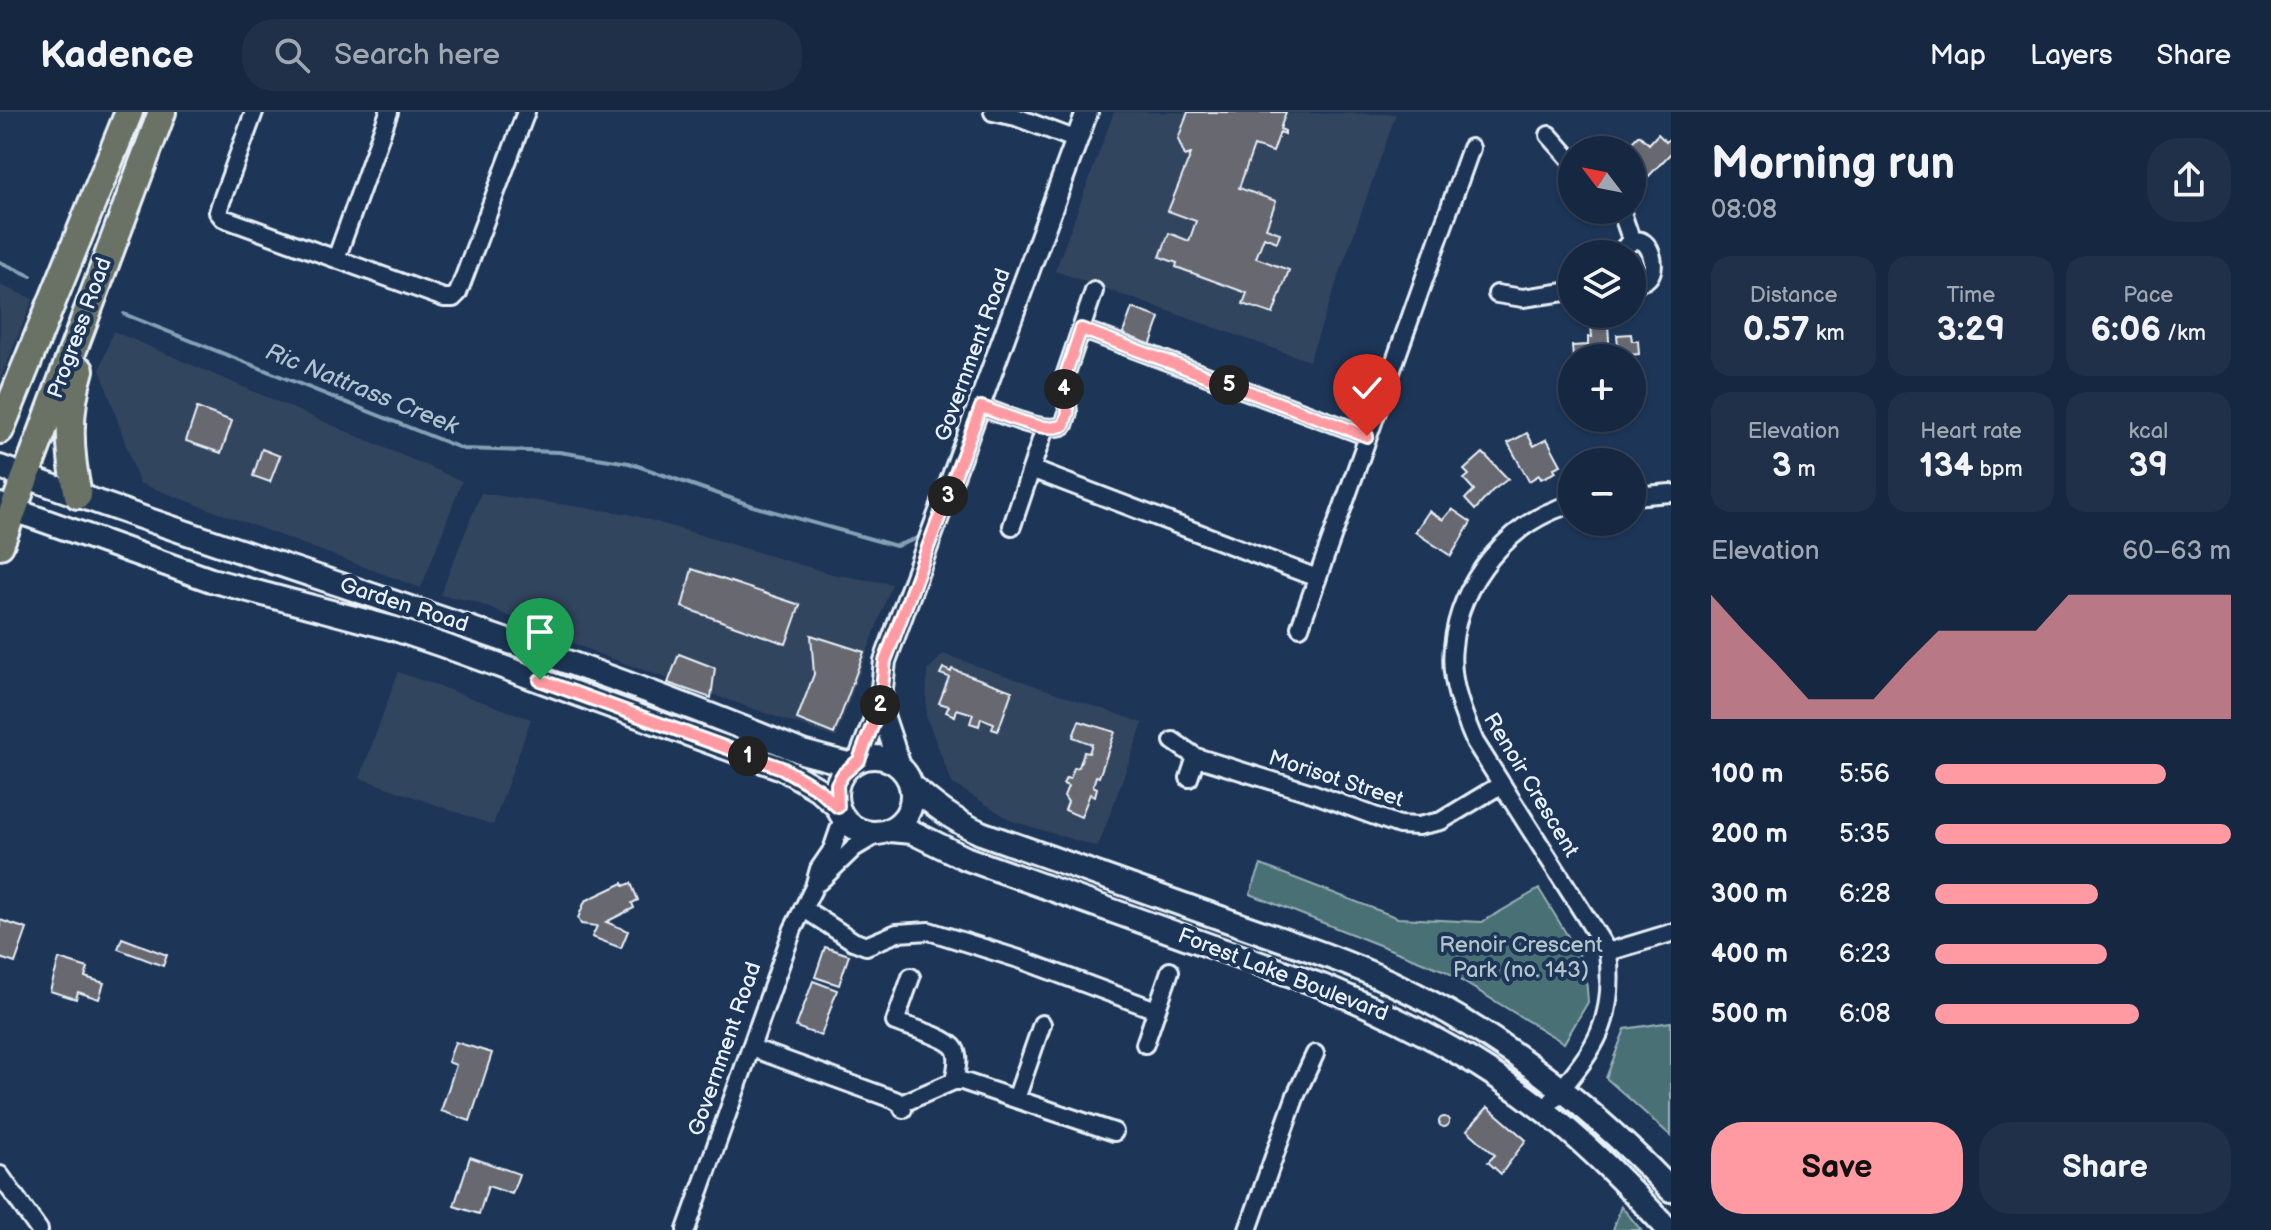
<!DOCTYPE html>
<meta charset="utf-8">
<style>
:root{--surface:#162841;--page:#1f3048;--text:#f1f3f6;--muted:#9ea6b1;--line:#35445a;--accent:#ff9aa2}
body{margin:0;font-family:"Balsamiq Sans",sans-serif;background:var(--page);color:var(--text);height:100vh;display:flex;flex-direction:column;font-size:30px;white-space:nowrap}
*{box-sizing:border-box;margin:0}
p{font-size:26px;color:var(--muted)}
.icon{flex:none;width:44px;height:44px;fill:none;stroke:currentColor;stroke-width:2;stroke-linecap:round;stroke-linejoin:round}
.map{position:relative;flex:1;overflow:hidden}
.sheet{display:flex;flex-direction:column;background:var(--surface);width:600px}
.sheet>*{flex:none}
.needle{width:52px;rotate:302deg}
.controls{position:absolute;left:1558px;top:24px;display:grid;gap:16px}
.controls a{display:grid;place-items:center;width:88px;height:88px;border-radius:50%;background:var(--surface);box-shadow:0 2px 6px #0004,0 0 0 2px var(--line);font-size:40px}
.pin{position:absolute;display:grid;place-items:center;width:68px;height:68px;color:#fff;margin:-82px -34px;border-radius:50% 50% 50% 0;rotate:-45deg;box-shadow:0 0 8px #0007}
.pin .icon{rotate:45deg}
.km{position:absolute;width:40px;height:40px;margin:-20px;border-radius:50%;background:#222;color:#fff;font-size:22px;line-height:40px;text-align:center}
.round{display:grid;place-items:center;flex:none;width:84px;height:84px;border-radius:32px;background:var(--page)}
.headline{display:flex;align-items:center;justify-content:space-between;height:136px;padding:0 40px}
h1{font-size:44px;font-weight:700;line-height:60px}
.metrics{display:grid;grid-template-columns:repeat(3,1fr);gap:12px;height:136px;padding:8px 40px}
.metrics div{display:grid;align-content:center;border-radius:20px;background:var(--page);text-align:center}
.metrics b{font-size:34px;font-weight:700}
.metrics small{font-size:22px;font-weight:400}
.metrics p{font-size:22px}
.chart{height:224px;padding:16px 40px}
.chart p{display:flex;justify-content:space-between}
.chart svg{width:100%;height:144px;margin-top:8px;fill:var(--accent);opacity:.7}
.action{display:flex;gap:16px;margin-top:auto;padding:16px 40px}
.action a{flex:1;height:92px;border-radius:32px;background:var(--accent);color:#111;font-size:32px;font-weight:700;line-height:92px;text-align:center}
.action a+a{background:var(--page);color:var(--text)}
ul{padding:0 40px;list-style:none;font-size:26px}
li{display:grid;grid-template-columns:128px 96px 1fr;align-items:center;height:60px}
li i{height:20px;border-radius:10px;background:var(--accent)}
header{display:flex;align-items:center;gap:48px;box-sizing:border-box;height:112px;padding:0 40px;background:var(--surface);border-bottom:2px solid var(--line)}
header strong{font-size:38px}
nav{display:flex;gap:44px;margin-inline-start:auto;font-size:28px}
.search{width:560px;height:72px;background:var(--page);display:flex;align-items:center;gap:20px;box-sizing:border-box;padding:0 28px;border-radius:32px;color:var(--muted);font-size:30px}
main{display:flex;flex:1;min-height:0}
.map>svg:first-child{display:block}
</style>
<header>
<strong>Kadence</strong>
<div class="search"><svg class="icon" aria-label="search" viewBox="0 0 24 24"><circle cx="10" cy="10" r="6"/><path d="M15 15l6 6"/></svg>Search here</div>
<nav><a>Map</a><a>Layers</a><a>Share</a></nav>
</header>
<main>
<div class="map">
<svg width="1671" height="1118" viewBox="0 0 1671 1118">
<rect width="100%" height="100%" fill="#1d3557"/>
<filter id="ink" filterUnits="userSpaceOnUse"><feTurbulence type="fractalNoise" baseFrequency=".0125" numOctaves="2"/><feDisplacementMap in="SourceGraphic" scale="16" xChannelSelector="R" yChannelSelector="G"/><feConvolveMatrix kernelMatrix="1 2 1 2 8 2 1 2 1" color-interpolation-filters="sRGB"/></filter>
<g filter="url(#ink)">
<path fill="#33445f" d="M1114,0L1396,2L1309,249L1055,159Z
M0,173L33,187L0,268Z
M113,219L462,369L421,476L139,371L100,257Z
M481,381L629,402L832,462L892,472L836,626L604,544L473,489L440,483Z
M943,542L1143,611L1098,735L1012,709L952,671L926,604L927,559Z
M398,560L531,607L493,713L360,666Z"/>
<path fill="#497175" stroke="#98b1b6" stroke-width="2" d="M1261,753L1398,806L1482,810L1539,777L1585,852L1588,890L1564,931L1445,859L1250,782Z
M1671,910V1024L1606,966L1625,917Z
M1621,1094L1641,1118H1613Z"/>
<g fill="none" stroke-linecap="round" stroke-linejoin="round">
<path stroke="#84a1b5" stroke-width="4" d="M0,150L31,164
M124,202L463,337L559,340L629,351L753,394L896,434L918,426"/>
</g>
<path fill="#676771" stroke="#e8f1f8" stroke-width="2" d="M1188,0H1286L1280,17L1285,19V22L1280,20L1273,40L1254,34L1239,76L1276,89L1266,116L1280,121L1277,130L1264,125L1256,146L1289,158L1273,202L1243,192L1247,181L1176,155L1177,151L1160,145L1169,121L1189,129L1196,109L1168,99L1191,42L1185,44L1178,27Z
M1658,22L1666,30L1671,25V41L1643,70L1634,61L1641,53L1632,44V38L1625,37L1639,23L1649,32Z
M1132,196L1160,206L1150,234L1122,224Z
M1608,212L1610,246H1573L1572,234L1588,233V225H1592L1591,213Z
M1631,222L1632,229H1638L1639,242L1619,244L1617,223Z
M197,296L232,309L221,341L186,329Z
M1527,321L1534,334L1547,327L1561,353L1554,356L1556,360L1541,367L1539,363L1529,369L1508,331Z
M262,337L280,344L270,370L253,364Z
M1483,341L1508,367L1492,379L1475,398L1465,387L1474,378L1464,367L1469,363L1464,358Z
M1452,397L1471,410L1451,444L1415,420L1429,399L1443,408Z
M692,457L800,493L786,532L682,495Z
M811,523L864,540L834,622L797,607L814,562Z
M679,542L715,556L711,586L668,571Z
M943,556L951,560L952,557L1012,579L998,619L992,617L994,611L981,606L979,614L970,611L973,602L957,597L955,604L946,600L949,594L939,591L949,565L940,562Z
M1079,609L1115,620L1099,665L1096,664L1093,674L1097,676L1095,684L1090,682L1081,705L1065,698L1068,690L1064,684L1068,674L1063,672L1066,666L1070,667L1074,656L1079,655L1084,640L1089,641L1092,632L1073,625Z
M623,771L624,774L631,771L638,788L632,791L634,796L606,810L628,819L621,836L592,825L597,814L581,812L578,806L585,789Z
M0,808L27,817L15,851L0,846Z
M122,826L167,843L163,854L118,837Z
M825,835L849,843L839,873L815,865Z
M59,847L88,856L85,865L104,871L99,887L78,880L76,887L50,879Z
M813,869L837,878L821,924L796,915Z
M455,930L492,941L470,1009L441,999L456,953L448,950Z
M1488,995L1526,1028L1501,1062L1488,1050L1495,1043L1467,1018Z
M1439 1010a5 5 0 1 1 10 0a5 5 0 1 1-10 0Z
M470,1045L519,1062L512,1082L488,1074L479,1102L454,1094Z"/>
<g fill="none" stroke-linecap="round" stroke-linejoin="round">
<g stroke="#e8f1f8" stroke-width="22">
<path id="minor" d="M254,0L220,93L218,100L223,106L444,186H453L458,181L526,0
M993,0L1016,5L1077,28
M1549,23L1572,49
M1621,98L1632,130
M1620,142C1648,97 1671,178 1632,169
M336,147L389,0
M1497,182L1523,186L1572,179
M1081,217L1367,324
M981,295C1001,301 1045,323 1064,313L1068,300L1064,267L1094,179
M1031,357L1317,466
M1632,384L1671,381
M1012,414L1045,316
M1300,515L1471,36
M1173,629L1196,645L1189,666
M1196,645L1315,682L1399,713L1418,714L1441,709L1502,672
M819,770L854,736L879,721
M803,796L853,829L866,834L897,821L929,819L1019,847L1156,898
M1608,840L1671,821
M911,865L895,910C909,915 948,925 955,937C960,946 956,959 954,969
M1145,932L1170,859
M752,936L895,988L901,992L903,997
M1016,987L1042,912
M901,992L954,969H962L1114,1020
M1544,999C1589,942 1617,918 1608,840L1475,630C1462,600 1449,568 1453,535C1459,470 1509,409 1572,392
M0,1063L39,1118
M686,1118L793,817L814,775L819,757L832,738L843,706
M1248,1118L1296,983L1315,942"/>
</g>
<g stroke="#e8f1f8" stroke-width="26">
<path id="tertiary" d="M880,594L901,657
M859,648L880,594L885,549L1087,0"/>
</g>
<g stroke="#e8f1f8" stroke-width="28">
<path id="secondary" d="M0,355C266,454 540,530 802,640L851,653
M0,393L211,468L395,517L442,533L782,656L818,677L838,695
M836 683a38 38 0 1 1 76 0a38 38 0 1 1-76 0Z
M911,673C933,693 953,708 981,721C1064,751 1148,780 1232,810C1285,829 1339,846 1390,870C1497,920 1590,993 1671,1078
M890,718L912,720L965,746L1322,874C1411,911 1496,956 1569,1019C1605,1050 1637,1084 1669,1118"/>
</g>
<g stroke="#e8f1f8" stroke-width="32">
<path id="primary" d="M0,318L129,0
M78,383C69,340 67,300 80,258
M0,433L162,0"/>
</g>
<use href="#minor" stroke="#1d3557" stroke-width="16"/>
<use href="#tertiary" stroke="#1d3557" stroke-width="20"/>
<use href="#secondary" stroke="#1d3557" stroke-width="22"/>
<use href="#primary" stroke="#6a7266" stroke-width="26"/>
</g>
</g>
<g fill="none" stroke-linecap="round" stroke-linejoin="round" filter="url(#ink)">
<g stroke="#fff" stroke-width="16">
<path id="route" d="M540,568L782,656L818,677L838,695L837,672L843,662L859,648L880,594L885,549L981,295C1002,301 1045,323 1064,313L1068,300L1064,267L1081,217L1367,324"/>
</g>
<use href="#route" stroke="#ff9aa2" stroke-width="10"/>
</g>
<g text-anchor="middle" dominant-baseline="central" stroke-width="8" stroke-linejoin="round" paint-order="stroke">
<g font-size="22" fill="#e8f1f8" stroke="#1d3557">
<text transform="translate(80 216) rotate(-70)">Progress Road</text>
<text transform="translate(973 243) rotate(-70)">Government Road</text>
<text transform="translate(404 493) rotate(18)">Garden Road</text>
<text transform="translate(1336 667) rotate(18)">Morisot Street</text>
<text transform="translate(1531 673) rotate(59)">Renoir Crescent</text>
<text transform="translate(1283 863) rotate(21)">Forest Lake Boulevard</text>
<text transform="translate(725 937) rotate(-71)">Government Road</text>
</g>
<g font-size="22" fill="#b0c4ca" stroke="#1d3557">
<text x="1521" y="833">Renoir Crescent<tspan x="1521" dy="25">Park (no. 143)</tspan></text>
</g>
<g font-size="24" font-style="italic" fill="#aec2d1" stroke="#1d3557">
<text transform="translate(362 277) rotate(22)">Ric Nattrass Creek</text>
</g>
</g>
</svg>
<div class="controls">
<a><svg class="needle" viewBox="-14 -14 28 28"><path d="M0-13l5 13h-10z" fill="#e53935"/><path d="M0 13l5-13h-10z" fill="#9ea6b1"/></svg></a>
<a><svg class="icon" aria-label="layers" viewBox="0 0 24 24"><path d="M12 4l9 5-9 5-9-5zM3 14l9 5 9-5"/></svg></a>
<a>+</a>
<a>−</a>
</div>
<div class="pin" style="left:540px;top:568px;background:#1e9e55"><svg class="icon" aria-label="arrive" viewBox="0 0 24 24"><path d="M6 21V4h12l-3 4 3 4H6"/></svg></div>
<div class="pin" style="left:1367px;top:324px;background:#d93025"><svg class="icon" aria-label="check" viewBox="0 0 24 24"><path d="M5 12l5 5 9-10"/></svg></div>
<b class="km" style="left:748px;top:644px">1</b>
<b class="km" style="left:880px;top:593px">2</b>
<b class="km" style="left:948px;top:384px">3</b>
<b class="km" style="left:1064px;top:277px">4</b>
<b class="km" style="left:1229px;top:273px">5</b>
</div>
<section class="sheet">
<div class="headline"><div><h1>Morning run</h1><p>08:08</p></div><a class="round"><svg class="icon" aria-label="share" viewBox="0 0 24 24"><path d="M12 15V3M7 8l5-5 5 5M5 13v7h14v-7"/></svg></a></div>
<div class="metrics">
<div><p>Distance</p><b>0.57<small> km</small></b></div>
<div><p>Time</p><b>3:29</b></div>
<div><p>Pace</p><b>6:06<small> /km</small></b></div>
</div>
<div class="metrics">
<div><p>Elevation</p><b>3<small> m</small></b></div>
<div><p>Heart rate</p><b>134<small> bpm</small></b></div>
<div><p>kcal</p><b>39</b></div>
</div>
<div class="chart"><p><span>Elevation</span>60–63 m</p>
<svg viewBox="0 0 160 44" preserveAspectRatio="none"><path d="M0 44V6L10 17L20 27L30 38L40 38L50 38L60 27L70 17L80 17L90 17L100 17L110 6L120 6L130 6L140 6L150 6L160 6V44z"/></svg>
</div>
<ul>
<li><b>100 m</b>5:56<i style="width:78%"></i></li>
<li><b>200 m</b>5:35<i style="width:100%"></i></li>
<li><b>300 m</b>6:28<i style="width:55%"></i></li>
<li><b>400 m</b>6:23<i style="width:58%"></i></li>
<li><b>500 m</b>6:08<i style="width:69%"></i></li>
</ul>
<div class="action"><a>Save</a><a>Share</a></div>
</section>
</main>
